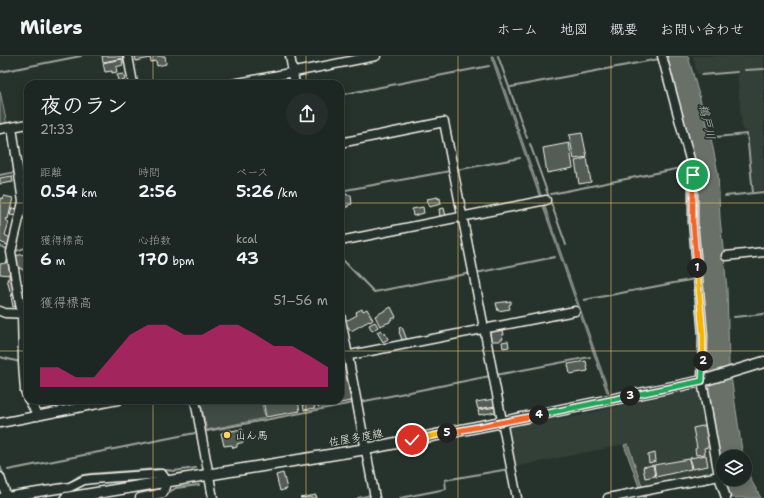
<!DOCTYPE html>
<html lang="ja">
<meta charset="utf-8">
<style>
:root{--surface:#1c2622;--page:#252e2a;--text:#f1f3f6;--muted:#a0a5a5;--line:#3a4340;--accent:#db2777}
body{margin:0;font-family:"Shantell Sans","Klee One",sans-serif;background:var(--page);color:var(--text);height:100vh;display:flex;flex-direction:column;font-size:15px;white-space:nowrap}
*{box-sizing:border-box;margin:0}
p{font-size:13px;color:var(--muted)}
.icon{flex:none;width:22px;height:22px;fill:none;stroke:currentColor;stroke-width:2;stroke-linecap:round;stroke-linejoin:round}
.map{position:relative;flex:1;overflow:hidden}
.side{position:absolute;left:24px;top:24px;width:320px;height:324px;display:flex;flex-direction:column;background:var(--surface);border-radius:12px;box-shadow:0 2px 10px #0003,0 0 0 1px var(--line)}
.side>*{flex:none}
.tools{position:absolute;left:716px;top:394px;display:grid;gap:8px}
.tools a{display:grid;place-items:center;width:36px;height:36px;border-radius:50%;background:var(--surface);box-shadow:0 2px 10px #0003,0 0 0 1px var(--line);font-size:20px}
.pin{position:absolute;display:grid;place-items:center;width:34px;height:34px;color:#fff;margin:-17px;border:2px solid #fff;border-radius:50%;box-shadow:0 1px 4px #0007}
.km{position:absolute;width:20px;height:20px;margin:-10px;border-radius:50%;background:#222;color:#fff;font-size:11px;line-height:20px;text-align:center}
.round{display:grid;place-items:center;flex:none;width:42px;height:42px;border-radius:21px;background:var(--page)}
.headline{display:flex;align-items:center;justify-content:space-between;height:68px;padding:0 16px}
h1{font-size:22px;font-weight:600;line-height:30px}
.figures{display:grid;grid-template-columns:repeat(3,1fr);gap:6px;height:68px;padding:4px 16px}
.figures div{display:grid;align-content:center}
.figures b{font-size:17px;font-weight:600}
.figures small{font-size:11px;font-weight:400}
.figures p{font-size:11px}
.chart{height:112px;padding:8px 16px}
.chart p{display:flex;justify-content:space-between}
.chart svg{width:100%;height:72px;margin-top:4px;fill:var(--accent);opacity:.7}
header{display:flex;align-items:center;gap:24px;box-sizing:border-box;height:56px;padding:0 20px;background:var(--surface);border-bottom:1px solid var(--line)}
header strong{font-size:19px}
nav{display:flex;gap:22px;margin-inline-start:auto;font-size:14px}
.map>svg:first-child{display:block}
</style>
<header>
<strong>Milers</strong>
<nav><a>ホーム</a><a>地図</a><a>概要</a><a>お問い合わせ</a></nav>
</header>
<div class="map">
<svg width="764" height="442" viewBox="0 0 764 442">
<rect width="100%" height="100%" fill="#26332d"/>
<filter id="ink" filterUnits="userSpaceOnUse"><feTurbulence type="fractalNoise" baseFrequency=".025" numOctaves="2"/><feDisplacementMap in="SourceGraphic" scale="8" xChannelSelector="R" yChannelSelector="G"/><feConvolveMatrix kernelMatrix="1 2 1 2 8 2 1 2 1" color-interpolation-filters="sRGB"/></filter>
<g filter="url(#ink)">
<path fill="#333f39" d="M693,0H764V134L754,135L748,77L742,73L737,15L697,18Z
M701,331L718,419L643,433L627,388L514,411L508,375L510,370L531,365L573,361Z"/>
<path fill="#414b45" stroke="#9a9e96" d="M0,35L7,69L0,70Z
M200,344H261L265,362L207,374Z"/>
<path fill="#676f68" stroke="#9fa39b" d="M491,0H493L609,336H607Z
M664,0H688L711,82L718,117L720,162L727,233L729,307L743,401H723V422L710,338L694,140Z
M628,388L646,442H643L624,389Z
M745,408L751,424L761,442H729L723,423H745Z"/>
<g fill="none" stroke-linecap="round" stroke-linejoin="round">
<path stroke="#9fa39b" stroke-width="2" d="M498,0L527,82
M745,14L764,13
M0,16L81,0
M701,19L737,16
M511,31L659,3
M340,39L489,10
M716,81L747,78L753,137
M530,88L566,189
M456,114L520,102
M22,115L28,114
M0,119L16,116
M340,135L450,115
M551,138L686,111
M725,140L764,136
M0,190L7,193
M16,195L28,191
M340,201L374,236L471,217
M476,217L555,201
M584,244L695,223
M734,261L764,258
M0,301L20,306
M496,319L590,301
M360,346L490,320
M207,375L353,347
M0,410L4,420
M8,414L195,377
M67,428L79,420L90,418L157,413L174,415L196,412
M166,438L176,432L199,429
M358,442L371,439V441
M400,442L446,433L445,424L509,413"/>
</g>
<path fill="#525c55" stroke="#f4f1e8" d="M102,0H123V2L103,6Z
M135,0H165L166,8L157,10L156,5L151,6L150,2L136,5Z
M122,3L123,9L116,11L117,16L112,17V15L105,16L103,7Z
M123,18L125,24L118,25L117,19Z
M343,40L344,48L340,49V41Z
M582,77L587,101L574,103L569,79Z
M569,87L573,112L547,117L543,92Z
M587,102L591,126L579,128L575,105Z
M12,120L13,126L0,128V122Z
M347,138V139H351L352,148L348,149V151H345V149L340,150V140L341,139Z
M4,140L13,142L8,163L6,162L5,164L9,166L5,179L10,182V183L12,184L10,190L0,186V142L3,143Z
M438,141V143L440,142L441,148L429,151L427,143Z
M423,151L424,157L413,160L412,153Z
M12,152L19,153L17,160L10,159Z
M444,152L446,160L440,161L439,153Z
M26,198L28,200V211L22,214L21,212L15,213L13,200Z
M5,205H8V208H10L11,217H9V219L0,218V208L6,207Z
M13,219L17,238L11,239L7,223H9V220Z
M28,227V238L20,240V228Z
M17,239L19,249L13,251L11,240Z
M28,240V255L23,256L22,241Z
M511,245V248L509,249L510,253L498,255L496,247Z
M391,251L396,261L390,264V266L380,270L375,260Z
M362,253L363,255L367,253L373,264L370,266L369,265L351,275L347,269L345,270L343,264L345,263L348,264L357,259L356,256Z
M375,266L378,271L372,275L369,269Z
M402,271L407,284L403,286L399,276L400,275L399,272Z
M381,274L383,278L385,277L388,283L383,286L377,276Z
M501,274H503L504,279H502L503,283H500V285H489L488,276Z
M508,285L509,291L503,292L502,286Z
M343,303L351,345L318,351L317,344H340V304Z
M586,305L588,315L570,318L568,308Z
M494,343L495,350L478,353L476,346Z
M263,344H298L300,355L266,361Z
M302,344H313L315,352L304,354Z
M496,351V356L479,359L478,354Z
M707,369L711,390L704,392L705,398L696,399L695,393L697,392L693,372Z
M242,373L244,386L237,388V391L233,392L232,389L224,390L221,377H224V375L231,374V375Z
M655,397L656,405L649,407L648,399Z
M706,399L708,410L692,413L690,402Z
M689,403L691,413L656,421L654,409Z
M653,409L655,420L645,422L643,411Z
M283,417L287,433L280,435L276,419Z
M316,439L317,442H300Z"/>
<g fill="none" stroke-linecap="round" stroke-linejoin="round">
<g stroke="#f4f1e8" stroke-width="11">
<path id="minor" d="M128,0L133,28
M290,0L295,28
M662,0L691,107L693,119V166L703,279L702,325L719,420L726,442
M233,28L376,0
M12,71L23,146L11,196L22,259L23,307L25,335L28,343
M0,73L28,68
M340,87L444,66L517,442
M340,185L546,144
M726,200L764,196
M0,255L5,257L28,258
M340,258L375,442
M340,301L575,255
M29,344L38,360
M195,344L213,442
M0,367L118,344
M0,421L7,442
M0,442L70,431L84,424L92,423L162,418L167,425L163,437L140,442
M608,442L719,420"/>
</g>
<g stroke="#f4f1e8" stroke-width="13">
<path id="major" d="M66,442L366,393L502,366L702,325L764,306"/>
</g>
<use href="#minor" stroke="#26332d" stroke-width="8"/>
<use href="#major" stroke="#26332d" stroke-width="10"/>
</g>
</g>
<g fill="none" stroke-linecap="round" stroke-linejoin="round" filter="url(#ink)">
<g stroke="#fff" stroke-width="8">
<path id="split-1" d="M693,119V166L697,212"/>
</g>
<g stroke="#fff" stroke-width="8">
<path id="split-2" d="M697,212L703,279V305"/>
</g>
<g stroke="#fff" stroke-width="8">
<path id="split-3" d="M630,340L702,325L703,305"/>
</g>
<g stroke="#fff" stroke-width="8">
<path id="split-4" d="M539,359L630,340"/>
</g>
<g stroke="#fff" stroke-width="8">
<path id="split-5" d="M447,377L539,359"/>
</g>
<g stroke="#fff" stroke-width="8">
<path id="split-6" d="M412,384L447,377"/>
</g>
<use href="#split-1" stroke="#f0652b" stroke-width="5"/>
<use href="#split-2" stroke="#f5b400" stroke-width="5"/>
<use href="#split-3" stroke="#22a559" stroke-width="5"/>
<use href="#split-4" stroke="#22a559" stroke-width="5"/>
<use href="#split-5" stroke="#f0652b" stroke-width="5"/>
<use href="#split-6" stroke="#f5b400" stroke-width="5"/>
</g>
<path fill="none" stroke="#ffd166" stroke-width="1" stroke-opacity="0.55" d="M153,0V28M306,0V28M458,0V442M611,0V442M0,147H28M340,147H764M0,295H28M340,295H764M153,344V442M306,344V442"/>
<circle fill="#ffd166" stroke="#26332d" stroke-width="1.5" cx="227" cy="379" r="4"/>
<g text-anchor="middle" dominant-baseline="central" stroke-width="3" stroke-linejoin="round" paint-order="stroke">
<g font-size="11" fill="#f4f1e8" stroke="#26332d" text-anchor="start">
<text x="235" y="379">山ん馬</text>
</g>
<g font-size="11" fill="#f4f1e8" stroke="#26332d">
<text transform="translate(356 382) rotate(-10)">佐屋多度線</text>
</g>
<g font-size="12" font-style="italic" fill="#bcbdb5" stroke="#26332d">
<text transform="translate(707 66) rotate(77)">鵜戸川</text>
</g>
</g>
</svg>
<div class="tools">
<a><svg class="icon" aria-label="layers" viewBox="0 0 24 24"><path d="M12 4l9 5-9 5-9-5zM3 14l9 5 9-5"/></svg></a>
</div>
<div class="pin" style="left:693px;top:119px;background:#1e9e55"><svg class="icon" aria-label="arrive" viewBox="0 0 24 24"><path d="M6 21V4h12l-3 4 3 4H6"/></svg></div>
<div class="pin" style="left:412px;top:384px;background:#d93025"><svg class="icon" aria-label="check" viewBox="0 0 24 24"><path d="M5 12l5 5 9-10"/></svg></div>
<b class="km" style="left:697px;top:212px">1</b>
<b class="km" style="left:703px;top:305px">2</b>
<b class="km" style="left:630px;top:340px">3</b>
<b class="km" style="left:539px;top:359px">4</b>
<b class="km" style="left:447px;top:377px">5</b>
<section class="side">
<div class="headline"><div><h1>夜のラン</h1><p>21:33</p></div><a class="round"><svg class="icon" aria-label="share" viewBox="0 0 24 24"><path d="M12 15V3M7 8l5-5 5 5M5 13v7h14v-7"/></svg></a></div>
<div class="figures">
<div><p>距離</p><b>0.54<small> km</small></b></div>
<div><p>時間</p><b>2:56</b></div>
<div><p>ペース</p><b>5:26<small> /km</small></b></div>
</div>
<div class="figures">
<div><p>獲得標高</p><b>6<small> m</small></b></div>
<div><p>心拍数</p><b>170<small> bpm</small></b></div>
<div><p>kcal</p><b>43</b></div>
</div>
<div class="chart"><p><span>獲得標高</span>51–56 m</p>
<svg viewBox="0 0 160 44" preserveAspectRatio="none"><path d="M0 44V32L10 32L20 38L30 38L40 25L50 12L60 6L70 6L80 12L90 12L100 6L110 6L120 12L130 19L140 19L150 25L160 32V44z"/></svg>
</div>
</section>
</div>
